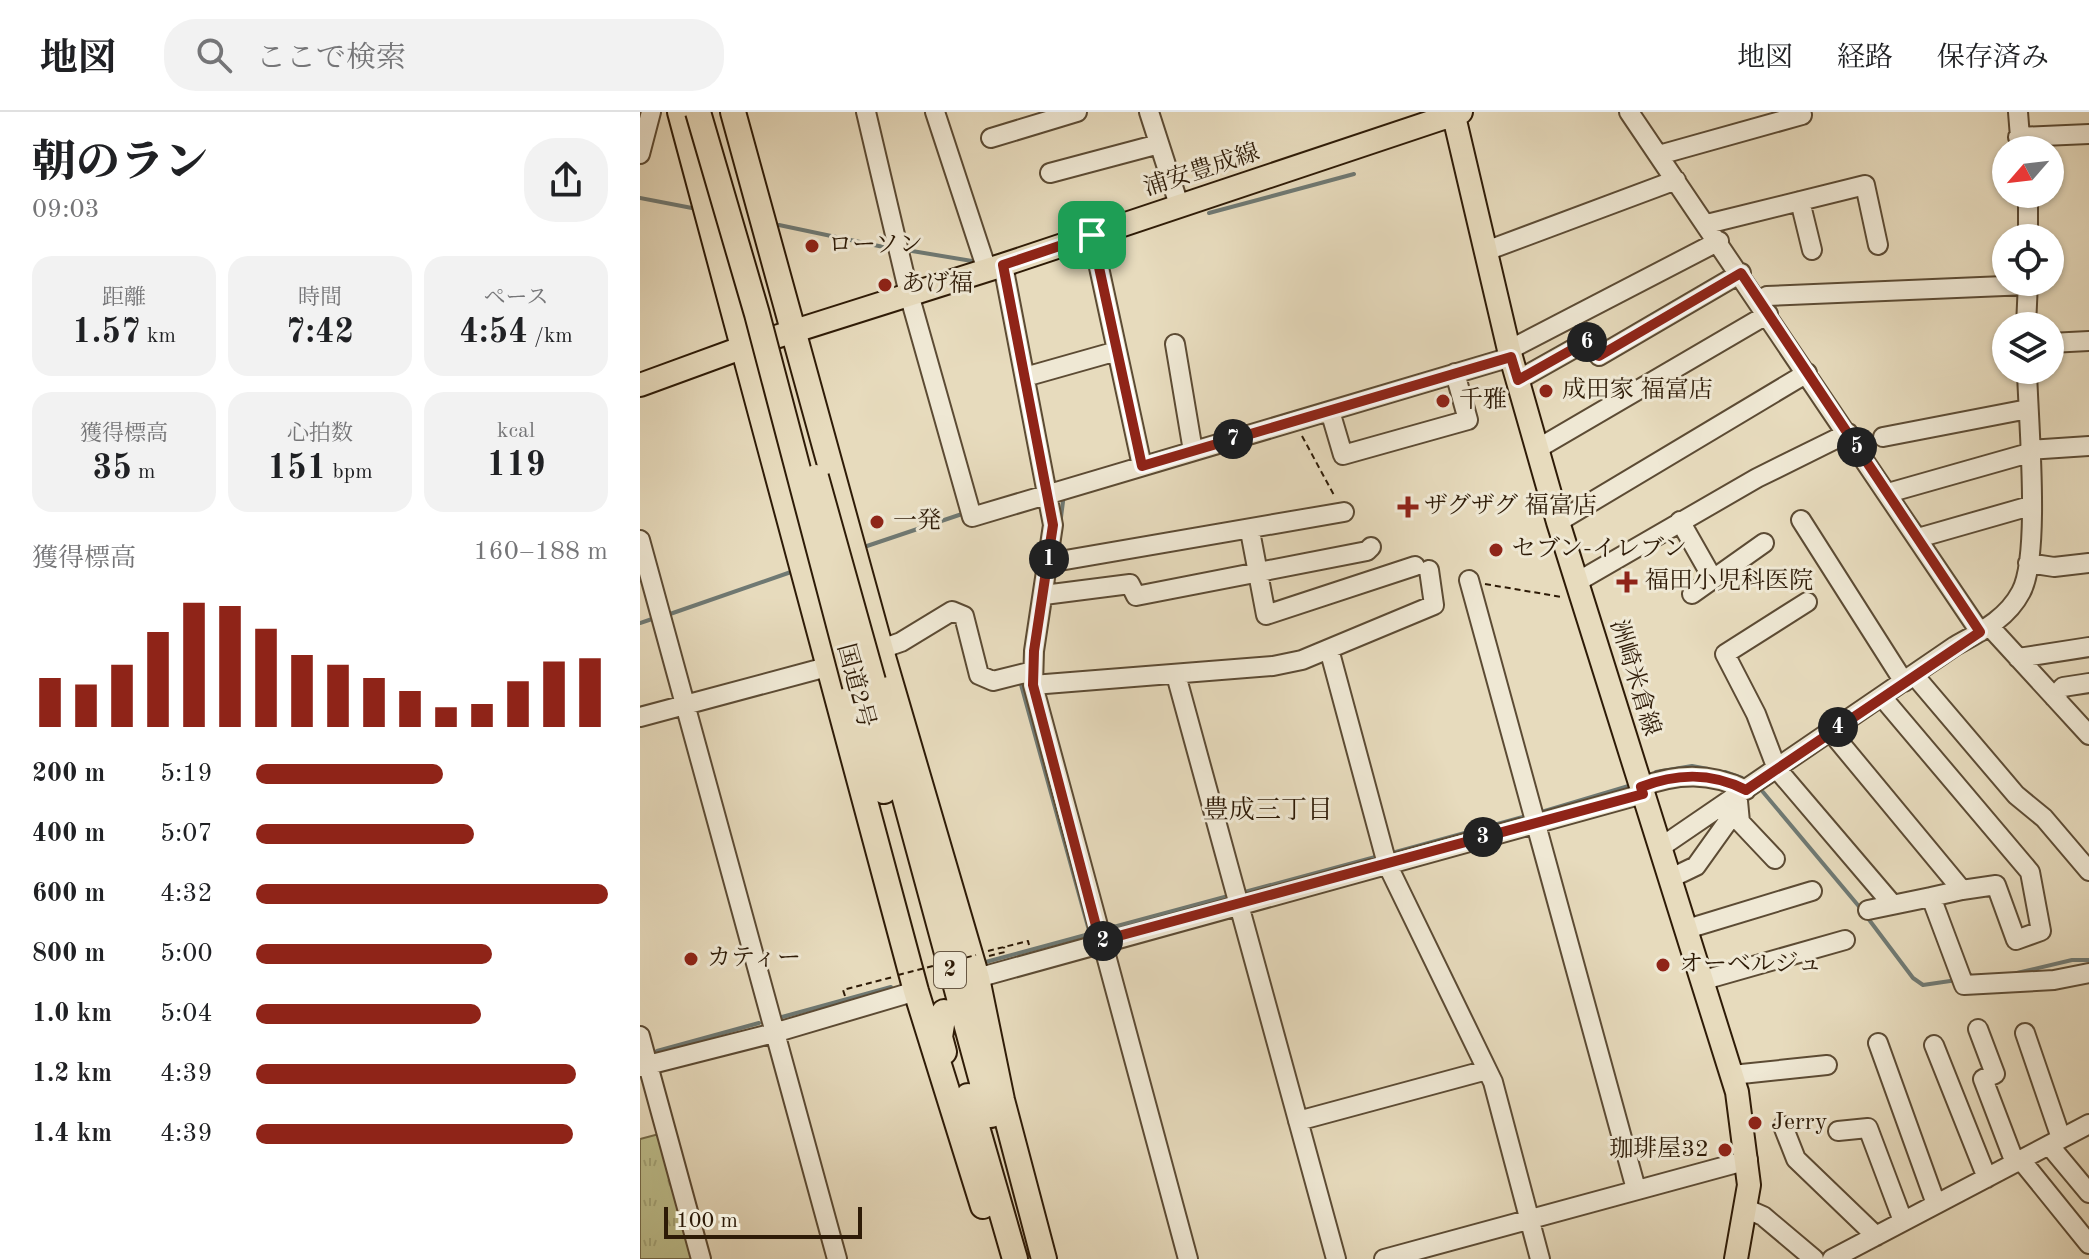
<!DOCTYPE html>
<html lang="ja">
<meta charset="utf-8">
<style>
:root{--surface:#fff;--page:#f2f2f2;--text:#202124;--muted:#757577;--line:#e0e0e0;--accent:#8f2418}
body{margin:0;font-family:"Old Standard TT","Noto Serif JP",serif;background:var(--page);color:var(--text);height:100vh;display:flex;flex-direction:column;font-size:30px;white-space:nowrap}
*{box-sizing:border-box;margin:0}
p{font-size:26px;color:var(--muted)}
.icon{flex:none;width:44px;height:44px;fill:none;stroke:currentColor;stroke-width:2;stroke-linecap:round;stroke-linejoin:round}
.map{position:relative;flex:1;overflow:hidden}
.drawer{display:flex;flex-direction:column;background:var(--surface);width:640px}
.drawer>*{flex:none}
.needle{width:52px;rotate:242deg}
.buttons{position:absolute;left:1352px;top:24px;display:grid;gap:16px}
.buttons a{display:grid;place-items:center;width:72px;height:72px;border-radius:50%;background:var(--surface);box-shadow:0 2px 6px #0004;font-size:40px}
.scale{position:absolute;left:24px;bottom:20px;width:198px;box-sizing:border-box;padding-left:8px;border:4px solid #2e1b07;border-top:0;font-size:22px;line-height:28px;white-space:nowrap;color:#2e1b07;-webkit-text-stroke:6px #efe8d4;paint-order:stroke}
.pin{position:absolute;display:grid;place-items:center;width:68px;height:68px;color:#fff;margin:-34px;border-radius:16px;box-shadow:0 4px 12px #0006}
.km{position:absolute;width:40px;height:40px;margin:-20px;border-radius:50%;background:#222;color:#fff;font-size:22px;line-height:40px;text-align:center}
.round{display:grid;place-items:center;flex:none;width:84px;height:84px;border-radius:32px;background:var(--page)}
.summary{display:flex;align-items:center;justify-content:space-between;height:136px;padding:0 32px}
h1{font-size:44px;font-weight:800;line-height:60px}
.figures{display:grid;grid-template-columns:repeat(3,1fr);gap:12px;height:136px;padding:8px 32px}
.figures div{display:grid;align-content:center;border-radius:20px;background:var(--page);text-align:center}
.figures b{font-size:34px;font-weight:800}
.figures small{font-size:22px;font-weight:400}
.figures p{font-size:22px}
.chart{height:224px;padding:16px 32px}
.chart p{display:flex;justify-content:space-between}
.chart svg{width:100%;height:144px;margin-top:8px;stroke:var(--accent);stroke-width:6}
ul{padding:0 32px;list-style:none;font-size:26px}
li{display:grid;grid-template-columns:128px 96px 1fr;align-items:center;height:60px}
li i{height:20px;border-radius:10px;background:var(--accent)}
header{display:flex;align-items:center;gap:48px;box-sizing:border-box;height:112px;padding:0 40px;background:var(--surface);border-bottom:2px solid var(--line)}
header strong{font-size:38px}
nav{display:flex;gap:44px;margin-inline-start:auto;font-size:28px}
.search{width:560px;height:72px;background:var(--page);display:flex;align-items:center;gap:20px;box-sizing:border-box;padding:0 28px;border-radius:32px;color:var(--muted);font-size:30px}
main{display:flex;flex:1;min-height:0}
.map>svg:first-child{display:block}
</style>
<header>
<strong>地図</strong>
<div class="search"><svg class="icon" aria-label="search" viewBox="0 0 24 24"><circle cx="10" cy="10" r="6"/><path d="M15 15l6 6"/></svg>ここで検索</div>
<nav><a>地図</a><a>経路</a><a>保存済み</a></nav>
</header>
<main>
<section class="drawer">
<div class="summary"><div><h1>朝のラン</h1><p>09:03</p></div><a class="round"><svg class="icon" aria-label="share" viewBox="0 0 24 24"><path d="M12 15V3M7 8l5-5 5 5M5 13v7h14v-7"/></svg></a></div>
<div class="figures">
<div><p>距離</p><b>1.57<small> km</small></b></div>
<div><p>時間</p><b>7:42</b></div>
<div><p>ペース</p><b>4:54<small> /km</small></b></div>
</div>
<div class="figures">
<div><p>獲得標高</p><b>35<small> m</small></b></div>
<div><p>心拍数</p><b>151<small> bpm</small></b></div>
<div><p>kcal</p><b>119</b></div>
</div>
<div class="chart"><p><span>獲得標高</span>160–188 m</p>
<svg viewBox="0 0 160 44" preserveAspectRatio="none"><path d="M5 44V29M15 44V31M25 44V25M35 44V15M45 44V6M55 44V7M65 44V14M75 44V22M85 44V25M95 44V29M105 44V33M115 44V38M125 44V37M135 44V30M145 44V24M155 44V23"/></svg>
</div>
<ul>
<li><b>200 m</b>5:19<i style="width:53%"></i></li>
<li><b>400 m</b>5:07<i style="width:62%"></i></li>
<li><b>600 m</b>4:32<i style="width:100%"></i></li>
<li><b>800 m</b>5:00<i style="width:67%"></i></li>
<li><b>1.0 km</b>5:04<i style="width:64%"></i></li>
<li><b>1.2 km</b>4:39<i style="width:91%"></i></li>
<li><b>1.4 km</b>4:39<i style="width:90%"></i></li>
</ul>
</section>
<div class="map">
<svg width="1449" height="1147" viewBox="0 0 1449 1147">
<defs>
<pattern id="park-tufts" width="24" height="20" patternUnits="userSpaceOnUse" patternTransform="scale(2)"><rect width="24" height="20" fill="#bdbe8c"/><path d="M3 7l-1-3M5 7V3M7 7l1-3M15 17l-1-3M17 17v-4M19 17l1-3" fill="none" stroke="#a3a377"/></pattern>
</defs>
<rect width="100%" height="100%" fill="#e7dbbd"/>
<filter id="stains"><feTurbulence type="fractalNoise" baseFrequency=".0025" numOctaves="4"/><feColorMatrix values="0 0 0 0 .2 0 0 0 0 .09 0 0 0 0 .02 0 0 0 .5 -.17"/></filter>
<radialGradient id="worn" r=".72"><stop offset=".6" stop-color="#630" stop-opacity="0"/><stop offset="1" stop-color="#630" stop-opacity=".3"/></radialGradient>
<path fill="url(#park-tufts)" stroke="#766c4a" stroke-width="2" d="M19,1022L53,1147H0V1027Z"/>
<g fill="none" stroke-linecap="round" stroke-linejoin="round">
<path stroke="#6f7973" stroke-width="4" d="M0,4L1,0
M0,86L52,96
M569,101L714,62
M139,113L253,137
M266,138L338,150
M420,413L424,382
M227,434L325,401
M30,502L151,460
M0,511L12,507
M380,569L450,822
M1016,660L1052,654L1068,657
M1085,660L1102,666
M1123,680L1222,798
M898,701L992,673
M752,741L890,703
M601,781L739,744
M1227,805L1273,866L1283,873L1317,868
M466,817L592,783
M342,851L453,821
M1377,861L1432,848H1449
M142,905L251,875
M17,939L119,911"/>
<g stroke="#5c4b34" stroke-width="22">
<path id="minor" d="M226,0L269,182L332,405L871,245
M295,0L347,158
M509,0L539,93
M989,0L1340,520
M1378,0L1381,38
M1378,25L1449,22
M351,26L437,0
M0,42L11,0
M1019,43L1162,3
M410,61L519,32
M1388,82V126
M1160,89L1172,138
M1067,112L1225,73L1238,133
M452,123L502,354
M846,139L1036,68
M363,153L413,413L394,539L393,573L548,1147
M1119,188L1127,184L1388,173
M1386,214L1388,170
M1410,231L1449,229
M535,232L553,339
M869,238L1079,129
M385,265L477,239
M878,268L949,228L959,244L1101,161
M690,299L703,343L828,308L815,261
M1243,325L1388,297
M897,337L1128,202
M1389,338L1449,334
M1248,381L1389,341
M1161,408L1264,570
M1040,409L1073,467
M918,410L1167,261
M610,419L626,503L775,454
M1278,426L1390,394
M0,428L197,1147
M408,451L704,400
M1388,451L1414,455L1449,451
M829,468L996,1077
M937,470L1117,366L1208,321
M1052,482L1124,431
M404,483L490,472L496,484L727,439L731,435
M1167,490L1085,542L1116,602L1137,657L1253,793
M1350,515L1449,623
M689,537L747,752L853,970L900,1147
M230,541L261,530L312,499L324,504L339,563L353,569L393,559
M1378,546L1449,535
M536,563L696,1147
M1274,563L1376,683L1404,706L1449,759
M393,573L633,554L662,548L794,493L789,458
M1242,585L1390,760L1401,819L1376,828L1356,773L1322,778
M1414,585L1423,575L1449,571
M0,605L198,552
M1191,620L1322,778L1291,785L1324,873L1414,868L1449,861
M1001,675C1037,661 1071,660 1106,678
M1098,689L1100,710L1135,747
M1021,735L1315,534C1340,520 1367,507 1381,480C1401,443 1388,306 1387,258
M1031,766L1056,754L1096,698
M1228,798L1291,785
M1047,817L1172,779
M337,866L1003,682
M1064,868L1205,828
M1338,917L1355,962L1343,967L1375,1051
M1385,921L1421,1026
M0,924L61,1147
M1238,931L1296,1092
M1294,933L1347,1066
M0,955L134,921L276,879
M1092,963L1187,953
M658,1009L847,958
M1143,1014L1156,1047L1236,1124
M1198,1019L1228,1016L1263,1109
M1409,1033L1449,1081
M1381,1048L1449,1132
M1107,1097L1123,1104L1174,1147
M744,1147L1108,1048
M1192,1147L1449,1012"/>
</g>
<g stroke="#2e1b07" stroke-width="26">
<path id="major" d="M813,0L869,238L918,410L1097,980L1109,1073L1096,1147
M0,273L104,235L363,153L821,0"/>
</g>
<g stroke="#2e1b07" stroke-width="28">
<path id="highway" d="M40,0L276,879L343,1094
M93,0L241,538L337,866L362,988L404,1147
M233,569L351,1003
M215,574L244,679
M304,940L300,925L304,900
M328,984L375,1147"/>
</g>
<path stroke="#2e1b07" stroke-width="2" stroke-dasharray="6 4" stroke-linecap="butt" d="M662,324L695,385
M845,472L922,485
M348,839L388,829L389,833
M349,844L365,840L364,835
M205,884L203,878L253,865"/>
<use href="#minor" stroke="#efe8d4" stroke-width="18"/>
<use href="#major" stroke="#e7dbbd" stroke-width="22"/>
<use href="#highway" stroke="#e7dbbd" stroke-width="24"/>
<g stroke="#2e1b07" stroke-width="28" stroke-linecap="butt">
<path id="highway-bridge" d="M58,0L117,202L215,574
M176,365L233,569"/>
</g>
<path stroke="#2e1b07" stroke-width="2" stroke-dasharray="6 4" stroke-linecap="butt" d="M258,863L336,843"/>
<use href="#highway-bridge" stroke="#e7dbbd" stroke-width="24"/>
</g>
<g fill="none" stroke-linecap="round" stroke-linejoin="round">
<g stroke="#fff" stroke-width="16">
<path id="route" d="M452,123L502,354L871,245L878,268L949,228L959,244L1101,161L1340,520L1106,678C1071,660 1037,661 1001,675L1003,682L460,829L393,573L394,539L413,413L363,153Z"/>
</g>
<use href="#route" stroke="#8f2418" stroke-width="10"/>
</g>
<g fill="#8f2418" stroke="#efe8d4" stroke-width="3">
<circle cx="172" cy="134" r="8"/>
<circle cx="245" cy="173" r="8"/>
<circle cx="906" cy="279" r="8"/>
<circle cx="803" cy="289" r="8"/>
<path d="M764 383h8v8h8v8h-8v8h-8v-8h-8v-8h8z"/>
<circle cx="237" cy="410" r="8"/>
<circle cx="856" cy="438" r="8"/>
<path d="M983 458h8v8h8v8h-8v8h-8v-8h-8v-8h8z"/>
<circle cx="51" cy="847" r="8"/>
<circle cx="1023" cy="853" r="8"/>
<circle cx="1115" cy="1011" r="8"/>
<circle cx="1085" cy="1038" r="8"/>
</g>
<g text-anchor="middle" dominant-baseline="central" stroke-width="6" stroke-linejoin="round" paint-order="stroke">
<rect fill="#efe8d4" stroke="#685844" stroke-width="2" x="294" y="840" width="32" height="36" rx="6"/>
<g font-size="22" font-weight="bold" fill="#2e1b07">
<text x="310" y="858">2</text>
</g>
<g font-size="24" fill="#2e1b07" stroke="#efe8d4">
<text transform="translate(562 59) rotate(-18)">浦安豊成線</text>
<text transform="translate(994 566) rotate(73)">洲崎米倉線</text>
<text transform="translate(215 574) rotate(75)">国道2号</text>
</g>
<g font-size="24" fill="#2e1b07" stroke="#efe8d4" text-anchor="start">
<text x="188" y="134">ローソン</text>
<text x="261" y="173">あげ福</text>
<text x="922" y="279">成田家 福富店</text>
<text x="819" y="289">千雅</text>
<text x="784" y="395">ザグザグ 福富店</text>
<text x="253" y="410">一発</text>
<text x="872" y="438">セブン-イレブン</text>
<text x="1005" y="470">福田小児科医院</text>
<text x="67" y="847">カティー</text>
<text x="1039" y="853">オーベルジュ</text>
<text x="1131" y="1011">Jerry</text>
<text x="1069" y="1038" text-anchor="end">珈琲屋32</text>
</g>
<g font-size="26" fill="#2e1b07" stroke="#efe8d4">
<text x="628" y="699">豊成三丁目</text>
</g>
</g>
<rect width="100%" height="100%" filter="url(#stains)"/>
<rect width="100%" height="100%" fill="url(#worn)"/>
</svg>
<div class="buttons">
<a><svg class="needle" viewBox="-14 -14 28 28"><path d="M0-13l5 13h-10z" fill="#e53935"/><path d="M0 13l5-13h-10z" fill="#757577"/></svg></a>
<a><svg class="icon" aria-label="locate" viewBox="0 0 24 24"><circle cx="12" cy="12" r="6"/><path d="M12 2v4M12 18v4M2 12h4M18 12h4"/></svg></a>
<a><svg class="icon" aria-label="layers" viewBox="0 0 24 24"><path d="M12 4l9 5-9 5-9-5zM3 14l9 5 9-5"/></svg></a>
</div>
<div class="scale">100 m</div>
<div class="pin" style="left:452px;top:123px;background:#1e9e55"><svg class="icon" aria-label="arrive" viewBox="0 0 24 24"><path d="M6 21V4h12l-3 4 3 4H6"/></svg></div>
<b class="km" style="left:409px;top:447px">1</b>
<b class="km" style="left:463px;top:829px">2</b>
<b class="km" style="left:843px;top:725px">3</b>
<b class="km" style="left:1198px;top:615px">4</b>
<b class="km" style="left:1217px;top:335px">5</b>
<b class="km" style="left:947px;top:230px">6</b>
<b class="km" style="left:593px;top:327px">7</b>
</div>
</main>
